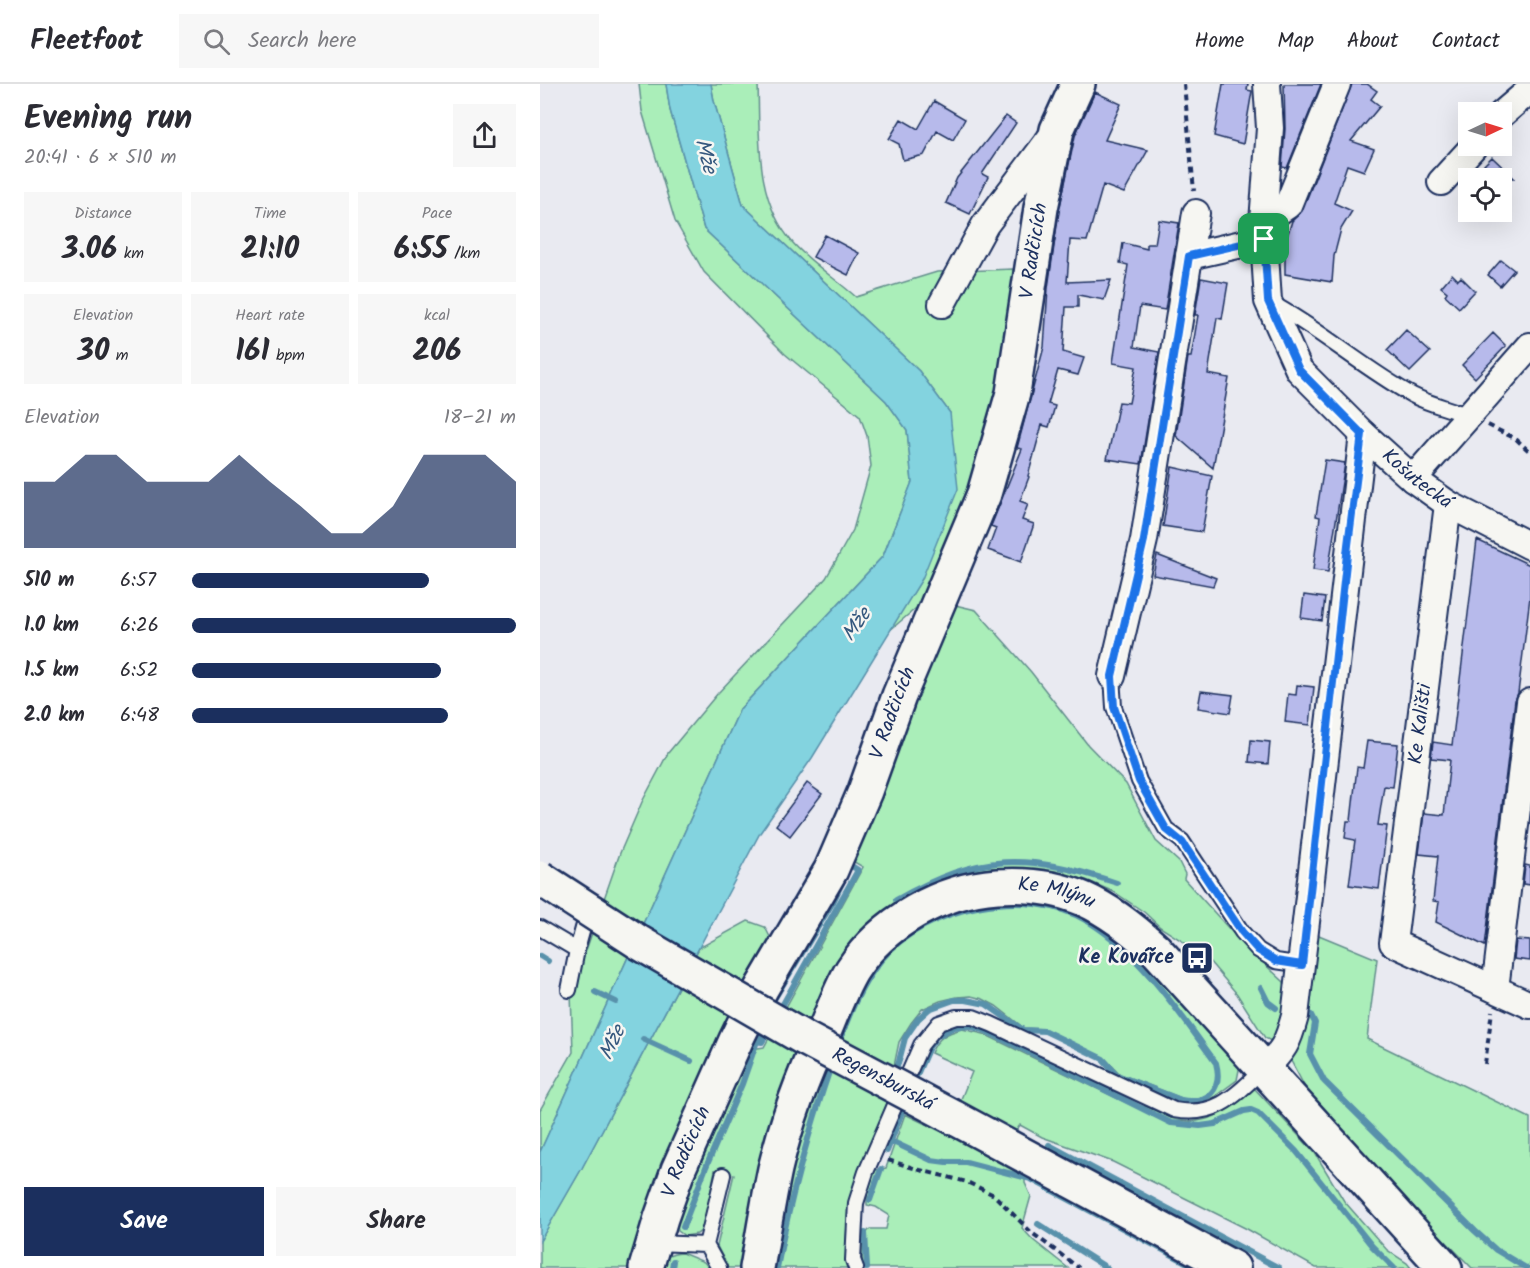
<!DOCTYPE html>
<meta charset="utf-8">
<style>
:root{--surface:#fff;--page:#f7f7f7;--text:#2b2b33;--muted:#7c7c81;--line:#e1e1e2;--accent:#1b2f5e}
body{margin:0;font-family:Kalam,sans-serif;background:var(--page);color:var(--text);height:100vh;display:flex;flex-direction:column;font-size:22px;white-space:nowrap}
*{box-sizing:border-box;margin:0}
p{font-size:20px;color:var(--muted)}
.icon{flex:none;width:33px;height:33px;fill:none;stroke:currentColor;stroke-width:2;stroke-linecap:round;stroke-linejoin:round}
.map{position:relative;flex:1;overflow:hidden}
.drawer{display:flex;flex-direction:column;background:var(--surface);width:540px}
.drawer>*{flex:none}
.needle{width:39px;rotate:86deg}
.fabs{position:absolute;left:918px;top:18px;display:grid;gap:12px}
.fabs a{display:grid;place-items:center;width:54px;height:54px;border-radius:0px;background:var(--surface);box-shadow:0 6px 24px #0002;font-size:30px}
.pin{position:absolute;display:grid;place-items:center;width:51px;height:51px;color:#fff;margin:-26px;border-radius:12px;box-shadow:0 3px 9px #0006}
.round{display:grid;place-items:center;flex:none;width:63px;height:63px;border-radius:0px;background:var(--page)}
.headline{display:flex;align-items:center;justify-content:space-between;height:102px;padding:0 24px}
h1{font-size:33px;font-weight:700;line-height:45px}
.figures{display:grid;grid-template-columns:repeat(3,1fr);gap:9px;height:102px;padding:6px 24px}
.figures div{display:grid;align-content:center;border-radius:0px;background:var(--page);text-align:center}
.figures b{font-size:30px;font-weight:700}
.figures small{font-size:16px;font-weight:400}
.figures p{font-size:16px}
.chart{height:168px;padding:12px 24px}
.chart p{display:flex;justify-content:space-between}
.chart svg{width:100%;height:108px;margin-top:6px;fill:var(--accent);opacity:.7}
.action{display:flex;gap:12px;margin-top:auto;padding:12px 24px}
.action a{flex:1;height:69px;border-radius:0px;background:var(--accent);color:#fff;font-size:24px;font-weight:700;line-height:69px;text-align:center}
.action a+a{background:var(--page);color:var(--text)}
ul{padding:0 24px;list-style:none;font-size:20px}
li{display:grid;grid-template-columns:96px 72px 1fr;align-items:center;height:45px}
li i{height:15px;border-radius:8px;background:var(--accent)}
header{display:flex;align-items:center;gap:36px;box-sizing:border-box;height:84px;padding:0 30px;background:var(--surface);border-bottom:2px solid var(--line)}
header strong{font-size:28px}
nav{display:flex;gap:33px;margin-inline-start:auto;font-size:21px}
.search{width:420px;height:54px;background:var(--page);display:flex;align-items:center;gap:15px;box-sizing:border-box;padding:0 21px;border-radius:0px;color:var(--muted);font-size:22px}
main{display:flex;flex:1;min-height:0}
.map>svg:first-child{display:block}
</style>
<header>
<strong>Fleetfoot</strong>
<div class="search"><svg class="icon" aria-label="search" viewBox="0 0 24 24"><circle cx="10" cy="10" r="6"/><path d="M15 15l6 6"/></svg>Search here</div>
<nav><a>Home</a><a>Map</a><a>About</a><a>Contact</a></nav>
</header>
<main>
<section class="drawer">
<div class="headline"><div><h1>Evening run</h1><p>20:41 · 6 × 510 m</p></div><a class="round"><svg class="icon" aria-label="share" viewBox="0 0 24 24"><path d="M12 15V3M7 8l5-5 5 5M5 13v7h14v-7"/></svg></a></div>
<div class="figures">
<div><p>Distance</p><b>3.06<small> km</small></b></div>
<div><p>Time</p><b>21:10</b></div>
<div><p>Pace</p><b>6:55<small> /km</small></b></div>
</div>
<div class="figures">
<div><p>Elevation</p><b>30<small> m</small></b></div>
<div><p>Heart rate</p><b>161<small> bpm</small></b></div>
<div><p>kcal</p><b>206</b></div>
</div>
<div class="chart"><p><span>Elevation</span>18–21 m</p>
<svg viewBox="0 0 160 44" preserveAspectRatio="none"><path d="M0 44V17L10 17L20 6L30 6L40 17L50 17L60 17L70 6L80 17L90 27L100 38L110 38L120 27L130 6L140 6L150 6L160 17V44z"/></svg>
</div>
<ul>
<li><b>510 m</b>6:57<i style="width:73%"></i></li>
<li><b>1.0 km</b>6:26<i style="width:100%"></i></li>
<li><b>1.5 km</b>6:52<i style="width:77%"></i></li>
<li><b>2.0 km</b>6:48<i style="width:79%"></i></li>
</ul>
<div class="action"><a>Save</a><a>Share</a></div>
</section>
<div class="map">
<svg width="990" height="1184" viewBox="0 0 990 1184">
<rect width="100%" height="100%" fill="#e9eaf1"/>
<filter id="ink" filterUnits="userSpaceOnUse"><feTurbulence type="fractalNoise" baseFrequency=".0167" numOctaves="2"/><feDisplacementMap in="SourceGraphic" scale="12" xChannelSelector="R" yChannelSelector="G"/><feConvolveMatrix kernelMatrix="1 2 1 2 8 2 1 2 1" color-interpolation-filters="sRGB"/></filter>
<g filter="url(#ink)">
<path fill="#aaeeb9" stroke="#628e8c" stroke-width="1.5" d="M99,0H126L130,26L164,145L346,317L367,346L372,398L343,472L200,625L0,1068V1026L33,968L31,909L80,769L102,718L128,669L178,609L286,494L313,446L331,382L327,352L320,332L245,270L164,188L135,137L102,27Z
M171,0H218C220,55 214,115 253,159C270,178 297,196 316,213L397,188L473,185L475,307L388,514L349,547L382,495L410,329L379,287L203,121L174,17Z
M411,520L436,526L491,588L548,661L586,700L616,757L639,778L645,790L644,795L702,859L744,898L748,913L747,922L733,958L725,954L697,910L664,871L620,843L604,828L574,808L546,796L509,787L482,784H451L422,789L387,803L336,833L311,861L293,887L253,974L224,1059L200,1184H188L177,1162L194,1090L175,1086L163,1145L157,1150L145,1152L138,1147L135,1135L207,962L218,964L224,963L323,783L309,775Z
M454,815L520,820L583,854L700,981L697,996L674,1013L665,1016L644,1015L580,990L566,975L505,945L484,944L456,922L443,915L431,912L417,913L400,917L382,925L371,939L359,958L354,982L351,1010L323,1077L308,1124L306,1159L308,1184H229L247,1076L313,909L344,866L405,825Z
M208,837L225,843L232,857L91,1184H0V1157L42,1084L159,864Z
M774,849L837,875L827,955L990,1034V1184H932L875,1126L768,1009L750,975Z
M422,945L444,950L593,1022C598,1022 603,1022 607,1023C617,1026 624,1032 634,1035C667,1044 691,1025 714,1004L775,1069L804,1117L847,1166L867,1179L871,1184H776L707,1145L573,1078L502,1053L480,1041L476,1047L419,1020L432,988L391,969C397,954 406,949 422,945Z
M365,1030L485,1088V1099L491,1112L482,1144L493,1156L528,1184H323L321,1155L330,1145H346L349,1131L336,1123L327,1121V1108L335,1086L346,1084Z
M142,1169L164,1178L169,1184H120C125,1172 130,1170 142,1169Z"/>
<path fill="#83d3df" stroke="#5991ab" stroke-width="1.5" d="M126,0H171L174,17L203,121L379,287L410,329L418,405L382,495L272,674L220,749L42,1084L0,1157V1068L200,625L343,472L372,398L367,346L346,317L164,145L130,26Z"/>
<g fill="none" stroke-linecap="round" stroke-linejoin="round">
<path stroke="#5991ab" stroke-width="6" d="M356,816C442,768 485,769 577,799
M0,872L8,877
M721,904L728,918L736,924
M55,908L76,918
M230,922L293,818L307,788
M238,929L318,786L310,781
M764,929L771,931L775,939L770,970L784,997L935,1147L956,1166L986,1184
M103,955L151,977
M215,957L222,958L229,946
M298,961C309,931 320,902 341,876C386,822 488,800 549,838C600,869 641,931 676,979C683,1005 668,1021 641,1016L577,991L563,975L505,947L483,946L446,920L426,916H414L389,925L378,935L365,954L359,977L354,990
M372,1002L389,963L396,953L414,943L428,942L444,946L493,970L631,1039L660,1042L675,1040L704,1027L711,1026L718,1029L756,1067L832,1162L854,1184
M351,1057L391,1076L406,1078H426L491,1095L657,1184
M509,1061L739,1184
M347,1067L365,1020
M330,1116L341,1085
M498,1140L567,1184
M143,1143L166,1083L202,1000L223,940
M325,1149L327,1184
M132,1184L133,1177
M237,1184C250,1114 269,1046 292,979"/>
</g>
<path fill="#b7baeb" stroke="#1b2f5e" stroke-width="1.5" d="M683,0H708L707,6L712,7L703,60L674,52Z
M744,0H781L747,84L742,83L745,45Z
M812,0H827L837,7L831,15L840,22L811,57L834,65L824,87L807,81L794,119L812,127L801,145L794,172L792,198L745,190V159L752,137L762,127Z
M555,8L581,20L565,56L608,66L584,109L563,101L547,157L530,156L527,198L571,196L564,216L538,211V223H526L523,268L544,274L538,291L518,286L508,320L515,322L509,343L502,341L488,392L489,393L480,417L488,420L482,436L494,440L481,478L448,466L456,444L451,442L482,365L477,364L504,263L508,204L519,127L535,52Z
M394,17L425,35L413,56L397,47L384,71L363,76L359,60L349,55L361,35L378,45Z
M466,32L476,39L442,90L448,93L430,130L406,119L417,94Z
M952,73L974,94H931Z
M619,136L639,139L625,226L600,222L594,263L619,268L601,380L567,375L579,318L589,319L596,283L573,279L588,181L580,179L583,159L607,165V160H615Z
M285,151L319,169L308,191L273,173Z
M961,176L974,186L960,202L948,191Z
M912,190L918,196L921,193L935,207L919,224L905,211L907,208L901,203Z
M661,194L688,199L682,235L677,234L668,290L689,294L673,384L636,352L648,273H651L658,231H655Z
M866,246L890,268L870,288L847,266Z
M953,249L966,262L935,294L922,281Z
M785,376L805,379L788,488L773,486L780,433L776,432Z
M632,383L672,392L662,448L623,442Z
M937,456L990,481V513L978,609L975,616L945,862L896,838L899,818L893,817L898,772L879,770L884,729L904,731L910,676L891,674L893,658L912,661Z
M617,471L676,494L673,502L613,491Z
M764,511L785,514L782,537L761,534Z
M757,601L774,603L770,641L745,638L748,610L756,611Z
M661,607L693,611L690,629L658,624Z
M711,656L730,658L728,680L709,678Z
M827,657L858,660L853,703L844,702L838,741L847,742L839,805L809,801L815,756L805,754L807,737H811L817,683L823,684Z
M267,699L282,710L250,752L236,741Z
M985,781L990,782V801L983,800Z
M976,856L990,857V877L974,875Z"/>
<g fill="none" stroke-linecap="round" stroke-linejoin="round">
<g stroke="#1b2f5e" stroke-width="18">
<path id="lane" d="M731,219C781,246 823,284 872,311C889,320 911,325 929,332
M572,592L574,623L599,697L626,745L642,757L702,848L718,866L736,877L762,881
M0,844L37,866
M29,906L37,866L48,826
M114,1159L166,1161L183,1091
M166,1161L179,1184
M316,1184L313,1176L316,1119L326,1088L381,961L399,939L416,933H433L451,940L634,1026C676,1034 696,1011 723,985"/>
</g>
<g stroke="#1b2f5e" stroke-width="30">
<g id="street">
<path id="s1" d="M727,0L730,44L723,138L728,217L759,286L823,350L873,395L908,420L990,462"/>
<path d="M962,30L990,6"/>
<path d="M901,98L934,62"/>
<path d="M723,138L748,121L797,0"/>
<path d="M649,172L724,155"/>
<path d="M402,220L445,141L515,48"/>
<path d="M873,395L990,262"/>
<path d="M908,420L853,859L990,921"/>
<path d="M572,592L604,456L656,129"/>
<path d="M955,905L990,618"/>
<path d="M723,985C744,967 748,958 755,932L823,350"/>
</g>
</g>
<g stroke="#1b2f5e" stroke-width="38">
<g id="secondary">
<path d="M413,1033L693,1184"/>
<path id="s2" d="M106,1184L121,1134L138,1086L196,956L221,905L291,786L325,707L359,612L444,410L473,309L501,124L517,46L538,0"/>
<path id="s3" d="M217,1184C223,1151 228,1118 235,1085C246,1038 263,992 284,948C293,927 300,906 312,886C343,838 401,806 457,802C526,797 567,821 616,866L905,1184"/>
</g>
</g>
<path stroke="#1b2f5e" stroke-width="4" stroke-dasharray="6 4.5" stroke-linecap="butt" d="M644,0L654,107
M948,341L976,355L990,368
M945,980L952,927
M348,1076L380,1086L427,1098L454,1111L492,1149L539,1184"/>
<use href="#lane" stroke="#f6f6f2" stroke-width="14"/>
<use href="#street" stroke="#f6f6f2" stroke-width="26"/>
<use href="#secondary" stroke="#f6f6f2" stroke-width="33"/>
<g stroke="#1b2f5e" stroke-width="38" stroke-linecap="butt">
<g id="secondary-bridge">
<path id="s4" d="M0,794L100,859L262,953L413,1033"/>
</g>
</g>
<use href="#secondary-bridge" stroke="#f6f6f2" stroke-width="33"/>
</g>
</g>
<g fill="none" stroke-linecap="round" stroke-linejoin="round" filter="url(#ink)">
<g stroke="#fff" stroke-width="12">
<path id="route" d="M724,155L728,217L759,286L822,350L808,461L762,881L736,877L718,866L702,848L642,758L626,745L599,697L574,623L572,592L604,456L649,172Z"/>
</g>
<use href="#route" stroke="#1a73e8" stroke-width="8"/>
</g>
<defs>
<g id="bus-square" transform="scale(1.725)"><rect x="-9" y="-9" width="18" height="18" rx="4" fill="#1b2f5e" stroke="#f6f6f2"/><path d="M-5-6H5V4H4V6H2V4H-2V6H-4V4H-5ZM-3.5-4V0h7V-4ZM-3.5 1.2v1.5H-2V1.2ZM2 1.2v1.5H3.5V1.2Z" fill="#fff"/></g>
</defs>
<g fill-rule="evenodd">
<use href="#bus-square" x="657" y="874"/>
</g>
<g text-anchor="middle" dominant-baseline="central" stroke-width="5" stroke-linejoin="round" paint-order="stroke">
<g font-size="20" fill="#1b2f5e" stroke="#f6f6f2">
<text stroke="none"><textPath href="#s2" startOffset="1095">V Radčicích</textPath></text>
<text stroke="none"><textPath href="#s1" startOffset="454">Košutecká</textPath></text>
<text stroke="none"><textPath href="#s2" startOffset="609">V Radčicích</textPath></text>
<text transform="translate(881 640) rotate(-83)">Ke Kališti</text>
<text stroke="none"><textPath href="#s3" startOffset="548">Ke Mlýnu</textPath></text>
<text stroke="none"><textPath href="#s4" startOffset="398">Regensburská</textPath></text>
<text stroke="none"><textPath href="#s2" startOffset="123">V Radčicích</textPath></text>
</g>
<g font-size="20" font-weight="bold" fill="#1b2f5e" stroke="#f6f6f2" text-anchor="end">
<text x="634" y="874">Ke Kovářce</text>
</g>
<g font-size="21" font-style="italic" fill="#35587e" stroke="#f6f6f2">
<text transform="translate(165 72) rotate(75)">Mže</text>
<text transform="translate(317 541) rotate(-55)">Mže</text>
<text transform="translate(73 959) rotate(-65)">Mže</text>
</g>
</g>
</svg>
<div class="fabs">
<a><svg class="needle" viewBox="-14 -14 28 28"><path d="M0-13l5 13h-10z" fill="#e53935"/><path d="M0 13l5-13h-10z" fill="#7c7c81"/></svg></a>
<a><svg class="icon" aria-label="locate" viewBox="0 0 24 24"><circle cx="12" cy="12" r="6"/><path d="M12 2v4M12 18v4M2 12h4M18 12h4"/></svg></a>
</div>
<div class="pin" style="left:724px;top:155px;background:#1e9e55"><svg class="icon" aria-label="arrive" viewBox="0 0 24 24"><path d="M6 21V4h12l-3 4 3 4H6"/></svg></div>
</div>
</main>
